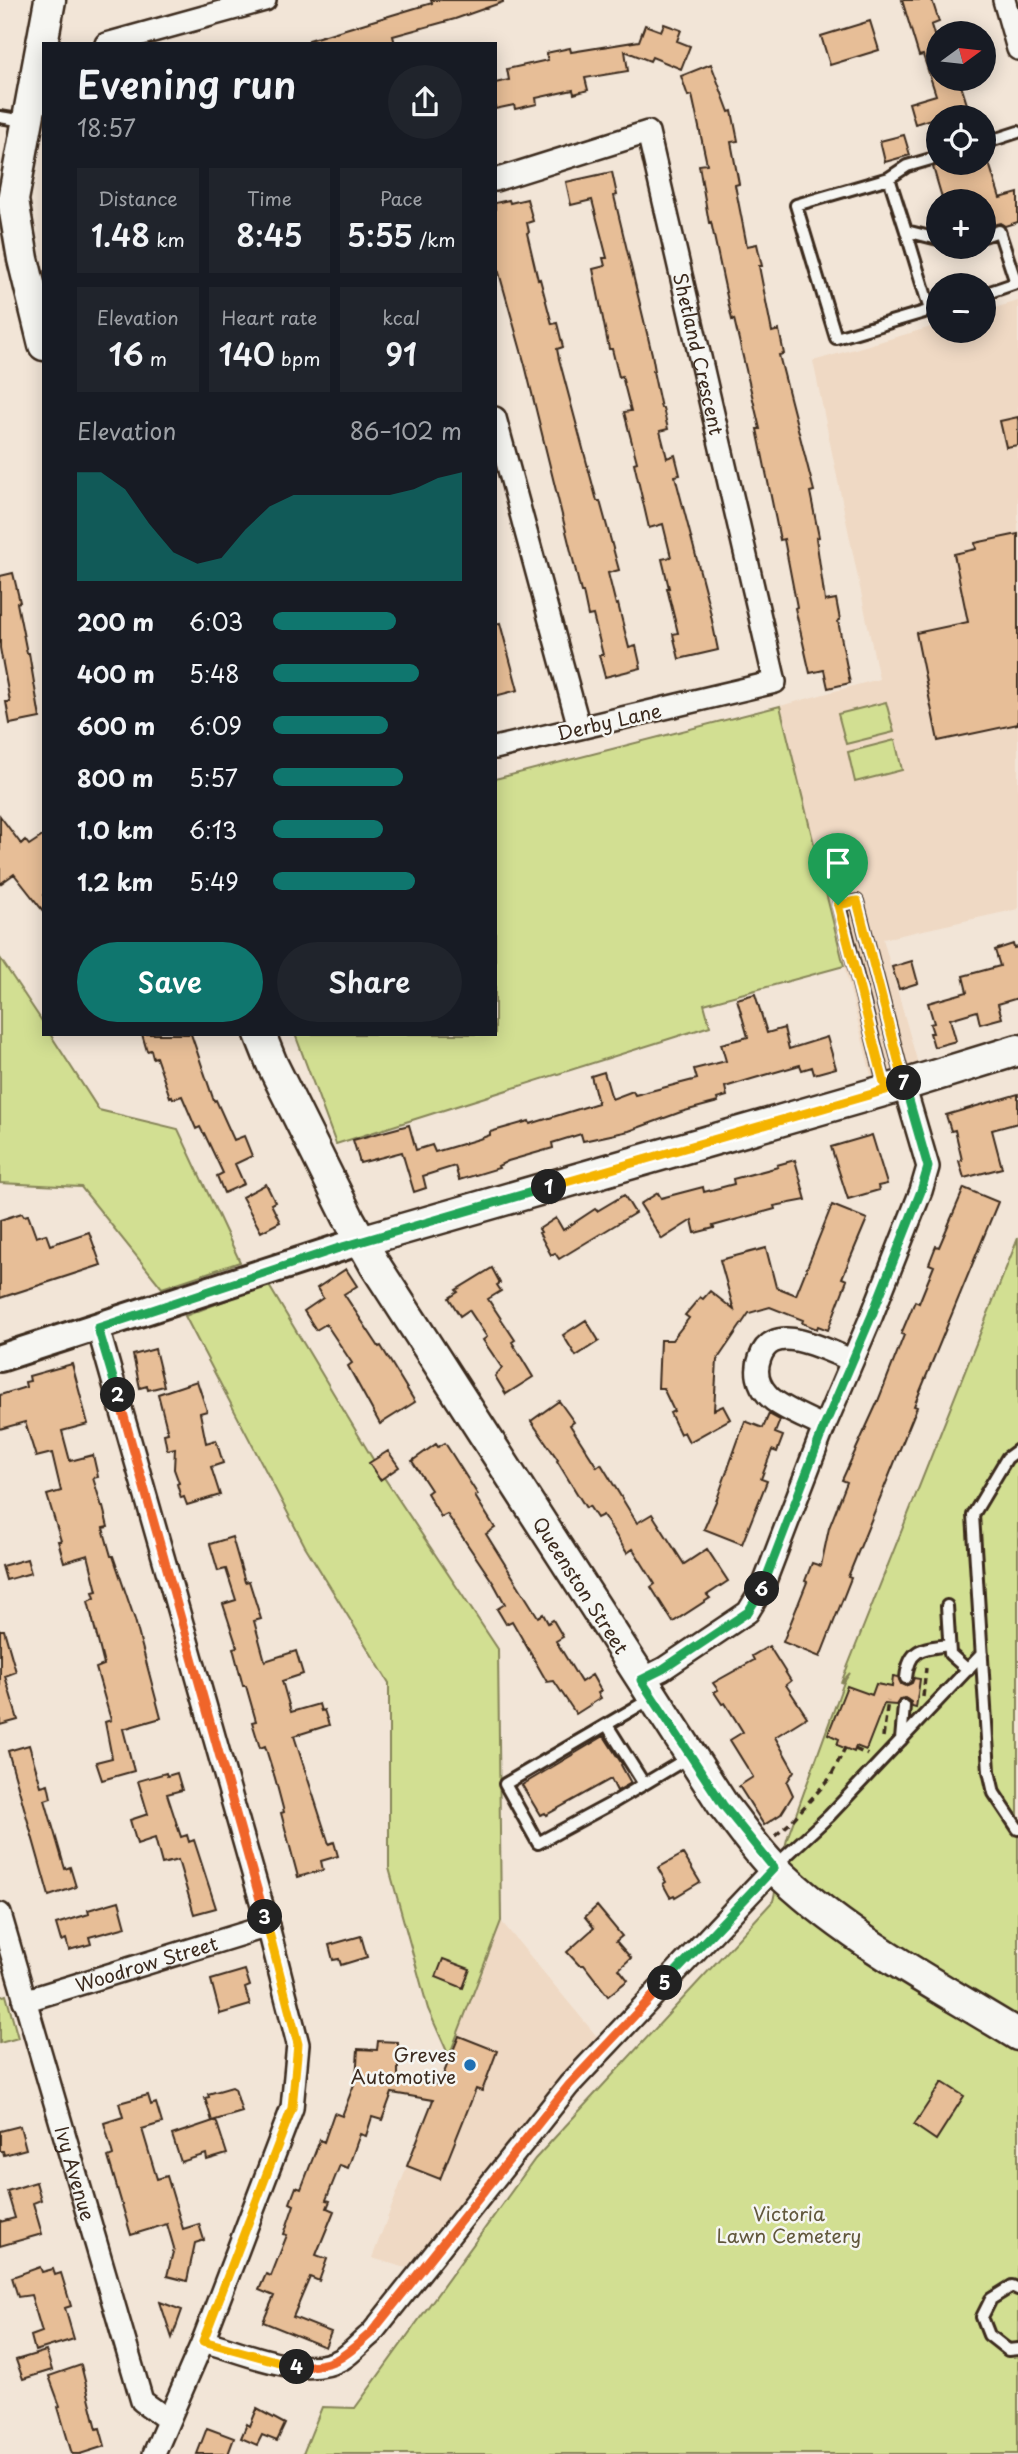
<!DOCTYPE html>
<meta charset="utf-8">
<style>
:root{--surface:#171b24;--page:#20242c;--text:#f1f3f6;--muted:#9ea1a6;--accent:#0f766e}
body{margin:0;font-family:"Playpen Sans",sans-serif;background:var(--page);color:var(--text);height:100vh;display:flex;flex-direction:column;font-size:26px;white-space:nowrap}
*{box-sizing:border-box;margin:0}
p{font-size:23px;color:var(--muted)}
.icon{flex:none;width:38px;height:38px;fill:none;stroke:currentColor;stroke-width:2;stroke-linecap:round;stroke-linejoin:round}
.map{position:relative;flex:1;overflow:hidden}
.sheet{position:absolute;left:42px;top:42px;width:455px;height:994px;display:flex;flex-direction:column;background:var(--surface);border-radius:0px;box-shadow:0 4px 18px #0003}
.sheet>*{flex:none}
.needle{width:46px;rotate:75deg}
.fabs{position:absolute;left:926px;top:21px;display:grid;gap:14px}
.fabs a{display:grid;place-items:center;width:70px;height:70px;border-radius:50%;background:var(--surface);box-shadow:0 4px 18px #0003;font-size:35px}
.pin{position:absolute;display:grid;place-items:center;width:60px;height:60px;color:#fff;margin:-72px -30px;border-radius:50% 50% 50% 0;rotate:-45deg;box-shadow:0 0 7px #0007}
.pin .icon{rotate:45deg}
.km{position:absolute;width:35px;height:35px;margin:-18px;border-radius:50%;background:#222;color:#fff;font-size:19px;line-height:35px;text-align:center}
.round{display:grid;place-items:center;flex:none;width:74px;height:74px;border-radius:37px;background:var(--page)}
.summary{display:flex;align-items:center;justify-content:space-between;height:119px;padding:0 35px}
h1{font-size:38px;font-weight:600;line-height:52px}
.stats{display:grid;grid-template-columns:repeat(3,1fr);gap:10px;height:119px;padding:7px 35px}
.stats div{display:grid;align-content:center;border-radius:0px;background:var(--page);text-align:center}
.stats b{font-size:30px;font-weight:600}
.stats small{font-size:19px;font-weight:400}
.stats p{font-size:19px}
.chart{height:196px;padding:14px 35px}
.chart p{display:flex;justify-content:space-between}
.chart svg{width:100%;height:126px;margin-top:7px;fill:var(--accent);opacity:.7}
.primary-button{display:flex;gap:14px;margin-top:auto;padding:14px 35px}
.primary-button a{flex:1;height:80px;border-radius:42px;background:var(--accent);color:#fff;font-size:28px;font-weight:600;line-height:80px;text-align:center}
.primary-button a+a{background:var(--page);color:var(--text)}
ul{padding:0 35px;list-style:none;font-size:23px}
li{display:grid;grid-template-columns:112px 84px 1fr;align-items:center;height:52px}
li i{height:18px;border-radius:9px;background:var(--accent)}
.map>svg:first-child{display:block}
</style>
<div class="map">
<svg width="1018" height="2454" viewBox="0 0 1018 2454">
<rect width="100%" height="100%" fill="#f2e5d7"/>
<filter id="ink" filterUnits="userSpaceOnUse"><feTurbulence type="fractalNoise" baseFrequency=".0143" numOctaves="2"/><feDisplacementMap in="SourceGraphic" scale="14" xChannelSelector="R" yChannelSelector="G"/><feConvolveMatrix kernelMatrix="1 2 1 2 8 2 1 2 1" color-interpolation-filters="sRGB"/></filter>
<g filter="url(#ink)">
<path fill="#efd9c4" d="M1018,301V909L883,939L918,1064L871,1075L780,706L879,679L813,361L938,325V331H984V311Z
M501,1921L599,2039L406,2268L372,2258Z"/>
<path fill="#d2df92" stroke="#868458" stroke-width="2" d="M886,702L894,732L846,744L838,714Z
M780,706L844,966L704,1004L710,1026L336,1144L295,1034H495V779Z
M895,740L902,770L855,782L848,752Z
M0,958L44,1024V1034H50L99,1110L178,1129L240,1262L162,1288L81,1187L0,1183Z
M1018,1238V2454H303L322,2407L355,2408L535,2159L773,1901L787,1839L844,1682L850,1673L841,1683Z
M268,1284L383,1476L498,1649L501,1921L449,2056L428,2009L389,1868V1683L305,1546L185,1316Z
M6,1995L18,2038L0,2043V1997Z"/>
<path fill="#e7be97" stroke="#3b2a1e" stroke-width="2" d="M431,0H503V2L455,19L393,36L395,44H310L309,40L432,3Z
M902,0H932L939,22L931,25L938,48V79H959L971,117H937L915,124L909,103L936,95L923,55L919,56Z
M870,21L879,50L830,65L821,36Z
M664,24L681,30L677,41L690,46L681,69L652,57L650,61L625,51L628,71L585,78L588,90L574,94L573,90L536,98L537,104L515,109L514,105L495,109V83L509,80L507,69L548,60L546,53L570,48L571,52L639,41L645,25L661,31Z
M711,64L729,112L732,111L738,141L731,142L739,184L735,185L747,246L757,244L762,266H759L772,332L779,330L784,354L779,355L814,491L810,492L819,537L816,538L825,601L836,599L840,620L838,621L850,683L828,688L824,670L810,673L795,608L797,607L784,539L780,540L757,429H760L734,319L732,320L711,222L709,223L699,165L707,164L692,95L688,96L681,76Z
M904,135L910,155L885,162L880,141Z
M943,163H989L1000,198L1018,193V222L1005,226L1000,223L989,226L988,222L984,223V201H943L933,167Z
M612,172L617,195L614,196L652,354L655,371H653L661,408H663L668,429L660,431L667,458L675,455L680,475L675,476L709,606L718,650L679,659L673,634L678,633L667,588H669L662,559L671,557L663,524L649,528L634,463L637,462L624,412L631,411L622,376L619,377L612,349H609L593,269L605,266L603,258H607L592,200L571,205L566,182Z
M527,199L533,221L527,223L529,232L527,233L538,280L540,279L552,324L557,323L563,347L557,349L559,359L597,501H600L619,570L608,573L616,605L618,604L629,648L636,646L641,668L605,677L599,655H603L593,615L588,616L583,592H581L525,365L498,269L495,270V203L509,200L510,203Z
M1018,417V445L1006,447L1000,421Z
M1018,534V724L938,741L916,633L968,622L954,554L976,549L975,543Z
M13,573L20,602L17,603L27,653H29L40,718L10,724L6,702H10L0,648V576Z
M500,623L518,690L495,696V624Z
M0,816L21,844L25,840L29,845L44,835V912L14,874L0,884Z
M1013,944L1014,948L1018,947V998L998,1004L1002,1018L980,1024L977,1011L950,1019L956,1041L934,1047L930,1033H933L930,1024L934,1023L928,1003L967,992L963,976L1000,966L995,950Z
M912,961L918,983L899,989L892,967Z
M755,994L767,1033L784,1028L789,1049L827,1037L836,1068L814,1074L812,1067L802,1070L800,1065L755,1078L725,1087L727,1096L717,1099L718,1102L681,1112L629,1131L583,1141L581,1134L552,1143L553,1148L508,1161L498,1166L499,1168L459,1180L455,1166L423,1176L426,1188L414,1192L402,1152L360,1163L353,1140L409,1125L416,1150L432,1145L435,1152L479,1139L490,1135V1132L529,1121L530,1124L598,1103L591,1076L604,1072L612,1099L633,1091L635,1095L697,1079L694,1069L726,1061L721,1044L748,1037L737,999Z
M142,1034H191L214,1101L216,1100L234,1140L244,1136L252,1156L235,1164L244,1184L224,1193L217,1176L223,1173L204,1133H203L200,1127L196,1129L182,1096L173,1099L172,1096L170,1097L156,1057L153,1058L151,1050L147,1051Z
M1018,1094V1123L992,1130L1002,1168L964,1178L959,1161L962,1160L955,1130L951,1131L946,1115Z
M872,1135L887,1184L878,1186L879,1190L848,1199L831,1147Z
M795,1160L806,1200L774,1206L775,1209L713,1226L714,1228L695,1233L692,1220L662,1239L640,1204L658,1193L661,1198L703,1187L704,1192L734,1184L733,1179L778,1167L777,1165Z
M266,1184L275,1202L271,1204L280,1222L261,1232L242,1197Z
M964,1188L998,1202L914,1406L917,1407L848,1577L851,1578L820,1657L783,1642L807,1582L805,1581L812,1563L821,1566L829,1528L847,1482L842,1480L878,1401L904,1335L901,1334L915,1301L919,1303L934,1266L929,1264L936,1246L939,1247Z
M624,1195L635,1213L559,1259L555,1253L551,1255L539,1233L541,1232L539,1229L556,1218L563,1230L595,1209L597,1211Z
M832,1205L867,1219L842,1278L847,1280L828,1330L818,1326L817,1329L802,1323L803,1320L770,1307L749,1313L717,1360L714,1410L723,1406L730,1419L689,1442L684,1432L680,1434L670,1413L674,1411L663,1388H658L660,1340H672L689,1318L685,1315L700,1297L703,1299L710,1291L734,1310L720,1260L766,1248L776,1287L796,1295Z
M22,1213L24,1216L28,1215L36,1237L46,1234L50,1245L89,1232L101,1265L0,1298V1220Z
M492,1268L500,1283L497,1285L501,1291L488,1299L515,1340L512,1342L533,1377L506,1394L495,1376L502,1368L483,1340L487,1337L469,1310L460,1316L449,1298L458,1292L456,1290Z
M346,1269L357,1286L344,1294L379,1347L381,1346L415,1402L380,1424L348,1366L352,1363L326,1324L316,1330L304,1311L323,1298L317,1288Z
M586,1320L599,1341L576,1356L563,1335Z
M155,1349L164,1386L148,1390L147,1386L140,1388L133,1355Z
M72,1364L88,1424L62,1431L70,1461L93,1455L98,1477L93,1478L102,1507H103L108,1527L103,1528L111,1556H113L135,1620L161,1718L123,1729L134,1771L102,1780L96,1762L112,1758L105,1722L111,1720L96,1668L104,1665L88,1601L95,1598L93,1592L97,1591L88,1555L64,1562L58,1541H61L47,1495L61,1491L52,1453L36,1457L25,1422L0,1429V1395L26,1387L25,1382L30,1381L29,1376Z
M197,1381L207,1411L200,1413L206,1443L216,1440L223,1463L211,1467L220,1495L187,1505L184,1497L181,1498L177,1484L179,1483L174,1469L175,1448L167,1450L164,1434L168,1433L158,1394Z
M559,1401L574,1422L570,1425L597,1467L601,1464L637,1523L652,1514L684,1564L707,1549L728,1581L707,1595L710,1598L673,1622L651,1587L655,1584L633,1549L627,1553L603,1515L597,1518L589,1506L586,1508L557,1461L558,1460L531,1421Z
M769,1414L780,1420L775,1433L783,1436L777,1452L772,1450L761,1479L767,1481L742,1544L704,1529L717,1499L745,1421L763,1428Z
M445,1443L478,1495L475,1496L495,1528L486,1534L538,1617L543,1614L548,1623L553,1620L563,1637L556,1641L581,1682L592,1675L601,1691L598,1693L601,1698L576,1714L554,1681L547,1682L512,1621L506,1624L497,1609L505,1604L494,1584L447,1514L441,1517L427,1493L431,1490L412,1461L436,1444L438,1447Z
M388,1451L399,1467L380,1480L369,1463Z
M232,1537L245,1582L249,1581L261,1619L254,1621L265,1661L296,1651L303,1674L282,1681L291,1712L319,1704L321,1711L324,1710L329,1725L294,1736L329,1844L334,1842L338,1856L321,1861L323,1870L298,1877L281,1813L284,1812L275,1778L265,1746L260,1748L252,1722L256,1721L246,1686H243L233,1648L237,1647L223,1604L236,1600L226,1569L218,1571L210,1544Z
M27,1559L31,1573L6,1580L2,1566Z
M0,1630H4L16,1672L5,1676L18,1720L0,1725Z
M769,1646L791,1681L786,1685L807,1717L775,1737L794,1771L787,1782L793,1795L781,1814L764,1825L739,1786L753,1777L730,1740L743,1732L725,1703L722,1704L714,1692L718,1690L713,1683L754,1660L752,1656Z
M893,1676L898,1677L901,1684L905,1686L912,1683L914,1678L920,1679L916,1708L912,1707L911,1702L905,1698L900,1699L896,1705L884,1704L866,1750L856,1746L854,1752L837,1745L839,1739L828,1734L847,1686L872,1695L876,1684L892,1687Z
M604,1736L622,1764L621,1765L631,1783L617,1791L611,1779L546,1815L545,1813L540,1815L522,1785Z
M29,1745L41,1786L48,1784L51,1798L45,1800L65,1869L70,1867L76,1887L49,1896L8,1751Z
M166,1773L167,1776L177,1773L182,1790L167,1794L181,1837L187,1835L189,1842L194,1840L216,1908L194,1914L178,1860L162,1864L155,1838L137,1844L130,1820L148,1814L138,1781Z
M683,1854L700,1882L675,1897L674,1895L670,1897L663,1884L666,1882L658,1868Z
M119,1901L126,1927L89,1937L91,1944L69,1950L66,1939L61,1941L56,1924L89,1914L88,1910Z
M597,1906L622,1936L616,1941L631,1958L619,1969L628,1980L608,1996L584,1965H579L567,1952L594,1928L585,1917Z
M361,1936L367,1957L341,1965L339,1959L333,1960L329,1945Z
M443,1959L470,1969L463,1988L436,1977Z
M245,1970L250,1986L245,1988L250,2005L220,2014L211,1980Z
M459,2036L497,2051L482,2091L476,2089L440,2179L407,2166L433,2100L392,2093L382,2120L372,2117L366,2136L360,2134L348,2168L340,2165L326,2200L330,2201L327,2208L334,2211L316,2255L327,2259L319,2281L310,2277L293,2317L331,2332L325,2347L263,2322L274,2296L259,2290L266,2274L271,2276L287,2235L284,2234L294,2205L290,2203L296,2187L301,2189L320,2140L324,2142L334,2113L342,2116L356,2079L358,2049L377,2050L378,2041L398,2042V2078L439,2085Z
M942,2082L964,2096L936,2140L914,2125Z
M232,2087L235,2089L242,2112L212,2121L205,2098L209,2097L208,2094Z
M148,2095L151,2105L156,2103L162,2123L142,2129L157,2179L167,2176L183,2229L199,2224L204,2240L195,2243L187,2281L167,2276L174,2248L167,2224L131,2235L108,2157L113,2155L104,2123L123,2117L119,2103Z
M216,2120L227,2154L207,2160L206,2154L181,2162L172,2135Z
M20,2126L26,2149L4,2155L3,2151H0V2131Z
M36,2182L41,2200L33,2203L42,2234L0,2246V2222L15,2218L7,2191Z
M40,2267L42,2272L53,2269L55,2275L61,2273L71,2306L65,2308L74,2339L35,2351L31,2336L42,2332L31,2295L18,2297L12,2277Z
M160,2302L182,2310L172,2338Z
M46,2351L52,2370L23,2379L16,2360Z
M81,2365L97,2429L100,2428L105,2446L80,2454H72L58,2407L60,2406L49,2376Z
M257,2409L285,2424L277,2441L262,2435L257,2445L241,2438L247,2424L250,2426Z
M207,2428L234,2438L228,2454H197Z"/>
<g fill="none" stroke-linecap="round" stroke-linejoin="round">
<g stroke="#3b2a1e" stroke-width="16">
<path id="service" d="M0,117L24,121
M984,143L1018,132
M938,157L907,166L889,178L796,205L836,338L938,308
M889,178L906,231L938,239
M906,231L930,310
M984,236L999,231L1016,283L984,294
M886,1090L839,905L857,901L904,1082
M1018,1450L1007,1458L973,1515L989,1771L994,1793L1018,1829
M947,1606L950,1654L968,1670
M906,1678C909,1648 923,1648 949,1645
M652,1698L505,1784L538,1843L614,1802L691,1756
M607,1725L644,1784
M901,1740L904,1706
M774,1867L829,1816L982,1654
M1018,2289L1012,2286L991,2299L982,2317L989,2335L1008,2350L1018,2349"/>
</g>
<g stroke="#3b2a1e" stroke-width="26">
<g id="minor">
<path d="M1004,0L1018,49"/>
<path d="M106,44L265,0"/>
<path id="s1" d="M495,180L648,132L775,682L495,748"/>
<path d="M495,418L579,727"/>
<path d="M98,1328L268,1926L298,2044L292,2108L203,2341L154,2454"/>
<path d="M824,1427C809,1419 777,1407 767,1394C758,1384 755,1371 760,1358C773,1319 827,1351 851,1360"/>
<path d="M641,1680L663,1669L748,1612L762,1589L824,1427L872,1315L921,1191L928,1167L904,1085"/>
<path id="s2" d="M0,1914L142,2401L167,2419"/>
<path id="s3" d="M24,2001L268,1926"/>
<path d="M203,2341C242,2351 304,2381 342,2359C352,2353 362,2341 371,2334L569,2085L774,1868"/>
</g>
</g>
<g stroke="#3b2a1e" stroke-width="32">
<path id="tertiary" d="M0,1358L361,1241"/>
</g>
<g stroke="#3b2a1e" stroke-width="35">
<g id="secondary">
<path d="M44,345L23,259L13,200L50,0"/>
<path id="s4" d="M260,1034L272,1064L348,1217L375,1265L723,1805C740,1826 755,1849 774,1868C844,1937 935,1984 1018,2035"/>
<path d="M361,1241L904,1085L1018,1050"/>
</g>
</g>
<path stroke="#3b2a1e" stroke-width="3.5" stroke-dasharray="7 5" stroke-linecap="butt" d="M923,1697L926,1668
M883,1737L888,1701
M855,1749L868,1755
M775,1836L790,1823L830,1778L845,1748"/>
<use href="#service" stroke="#f6f6f2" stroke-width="10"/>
<use href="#minor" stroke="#f6f6f2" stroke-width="21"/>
<use href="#tertiary" stroke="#f6f6f2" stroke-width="26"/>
<use href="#secondary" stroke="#f6f6f2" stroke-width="30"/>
</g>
</g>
<g fill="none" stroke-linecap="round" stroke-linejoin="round" filter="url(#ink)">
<g stroke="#fff" stroke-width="14">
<path id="split-1" d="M549,1187L886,1090L838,905"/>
</g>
<g stroke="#fff" stroke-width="14">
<path id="split-2" d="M118,1395L98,1328L339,1248L549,1187"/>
</g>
<g stroke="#fff" stroke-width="14">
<path id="split-3" d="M118,1395L265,1917"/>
</g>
<g stroke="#fff" stroke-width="14">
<path id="split-4" d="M265,1917L298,2044L292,2108L203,2341L297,2367"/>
</g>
<g stroke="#fff" stroke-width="14">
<path id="split-5" d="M297,2367C337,2366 342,2358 371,2333L569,2085L665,1983"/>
</g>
<g stroke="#fff" stroke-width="14">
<path id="split-6" d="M665,1983L774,1868L723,1805L641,1680L663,1669L748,1612L762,1589"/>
</g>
<g stroke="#fff" stroke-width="14">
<path id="split-7" d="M762,1589L824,1427L872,1315L921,1191L928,1167L904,1083"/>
</g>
<g stroke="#fff" stroke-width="14">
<path id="split-8" d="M838,905L857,901L904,1083"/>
</g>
<use href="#split-1" stroke="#f5b400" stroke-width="9"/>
<use href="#split-2" stroke="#22a559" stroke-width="9"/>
<use href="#split-3" stroke="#f0652b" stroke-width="9"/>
<use href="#split-4" stroke="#f5b400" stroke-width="9"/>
<use href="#split-5" stroke="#f0652b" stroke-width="9"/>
<use href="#split-6" stroke="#22a559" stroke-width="9"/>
<use href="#split-7" stroke="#22a559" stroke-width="9"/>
<use href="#split-8" stroke="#f5b400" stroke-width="9"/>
</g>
<circle fill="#1f6fb2" stroke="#f6f6f2" stroke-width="2.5" cx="470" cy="2065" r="7"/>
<g text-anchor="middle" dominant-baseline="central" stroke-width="5" stroke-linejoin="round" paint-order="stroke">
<g font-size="19" fill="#3b2a1e" stroke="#f6f6f2">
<text stroke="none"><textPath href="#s1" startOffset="388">Shetland Crescent</textPath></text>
<text transform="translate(609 721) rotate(-13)">Derby Lane</text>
<text stroke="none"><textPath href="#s4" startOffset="639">Queenston Street</textPath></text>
<text stroke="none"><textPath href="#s3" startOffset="128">Woodrow Street</textPath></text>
<text stroke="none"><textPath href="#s2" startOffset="270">Ivy Avenue</textPath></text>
</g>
<g font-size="19" fill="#3b2a1e" stroke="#f6f6f2" text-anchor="end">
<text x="456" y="2054">Greves<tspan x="456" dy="22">Automotive</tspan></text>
</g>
<g font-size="19" fill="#61573b" stroke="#f6f6f2">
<text x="789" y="2213">Victoria<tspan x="789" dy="22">Lawn Cemetery</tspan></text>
</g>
</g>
</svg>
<div class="fabs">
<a><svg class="needle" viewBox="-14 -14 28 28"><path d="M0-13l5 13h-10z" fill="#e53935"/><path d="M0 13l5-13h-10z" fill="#9ea1a6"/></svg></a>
<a><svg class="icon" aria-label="locate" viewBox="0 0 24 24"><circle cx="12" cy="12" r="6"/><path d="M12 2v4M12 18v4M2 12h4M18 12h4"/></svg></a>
<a>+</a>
<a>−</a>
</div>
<div class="pin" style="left:838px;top:905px;background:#1e9e55"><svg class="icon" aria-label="arrive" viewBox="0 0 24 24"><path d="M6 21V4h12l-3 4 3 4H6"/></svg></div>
<b class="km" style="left:549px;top:1187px">1</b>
<b class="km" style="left:118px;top:1395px">2</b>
<b class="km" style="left:265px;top:1917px">3</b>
<b class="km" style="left:297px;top:2367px">4</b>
<b class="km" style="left:665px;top:1983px">5</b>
<b class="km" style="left:762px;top:1589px">6</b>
<b class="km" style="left:904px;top:1083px">7</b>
<section class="sheet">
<div class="summary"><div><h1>Evening run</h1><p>18:57</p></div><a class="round"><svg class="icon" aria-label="share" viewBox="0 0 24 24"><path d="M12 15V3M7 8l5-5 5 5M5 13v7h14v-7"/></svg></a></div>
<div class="stats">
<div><p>Distance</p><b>1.48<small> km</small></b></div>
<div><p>Time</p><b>8:45</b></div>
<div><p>Pace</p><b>5:55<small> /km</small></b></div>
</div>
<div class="stats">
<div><p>Elevation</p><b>16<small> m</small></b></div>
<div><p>Heart rate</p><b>140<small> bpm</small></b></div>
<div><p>kcal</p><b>91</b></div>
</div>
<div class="chart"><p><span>Elevation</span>86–102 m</p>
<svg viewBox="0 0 160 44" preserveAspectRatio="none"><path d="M0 44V6L10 6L20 12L30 24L40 34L50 38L60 36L70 26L80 18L90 14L100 14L110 14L120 14L130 14L140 12L150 8L160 6V44z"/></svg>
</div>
<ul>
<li><b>200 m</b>6:03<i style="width:65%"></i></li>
<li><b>400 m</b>5:48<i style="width:77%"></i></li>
<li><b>600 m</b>6:09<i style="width:61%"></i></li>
<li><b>800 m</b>5:57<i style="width:69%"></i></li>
<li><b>1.0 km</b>6:13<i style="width:58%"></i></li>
<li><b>1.2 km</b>5:49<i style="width:75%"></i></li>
</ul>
<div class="primary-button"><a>Save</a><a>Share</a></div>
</section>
</div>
